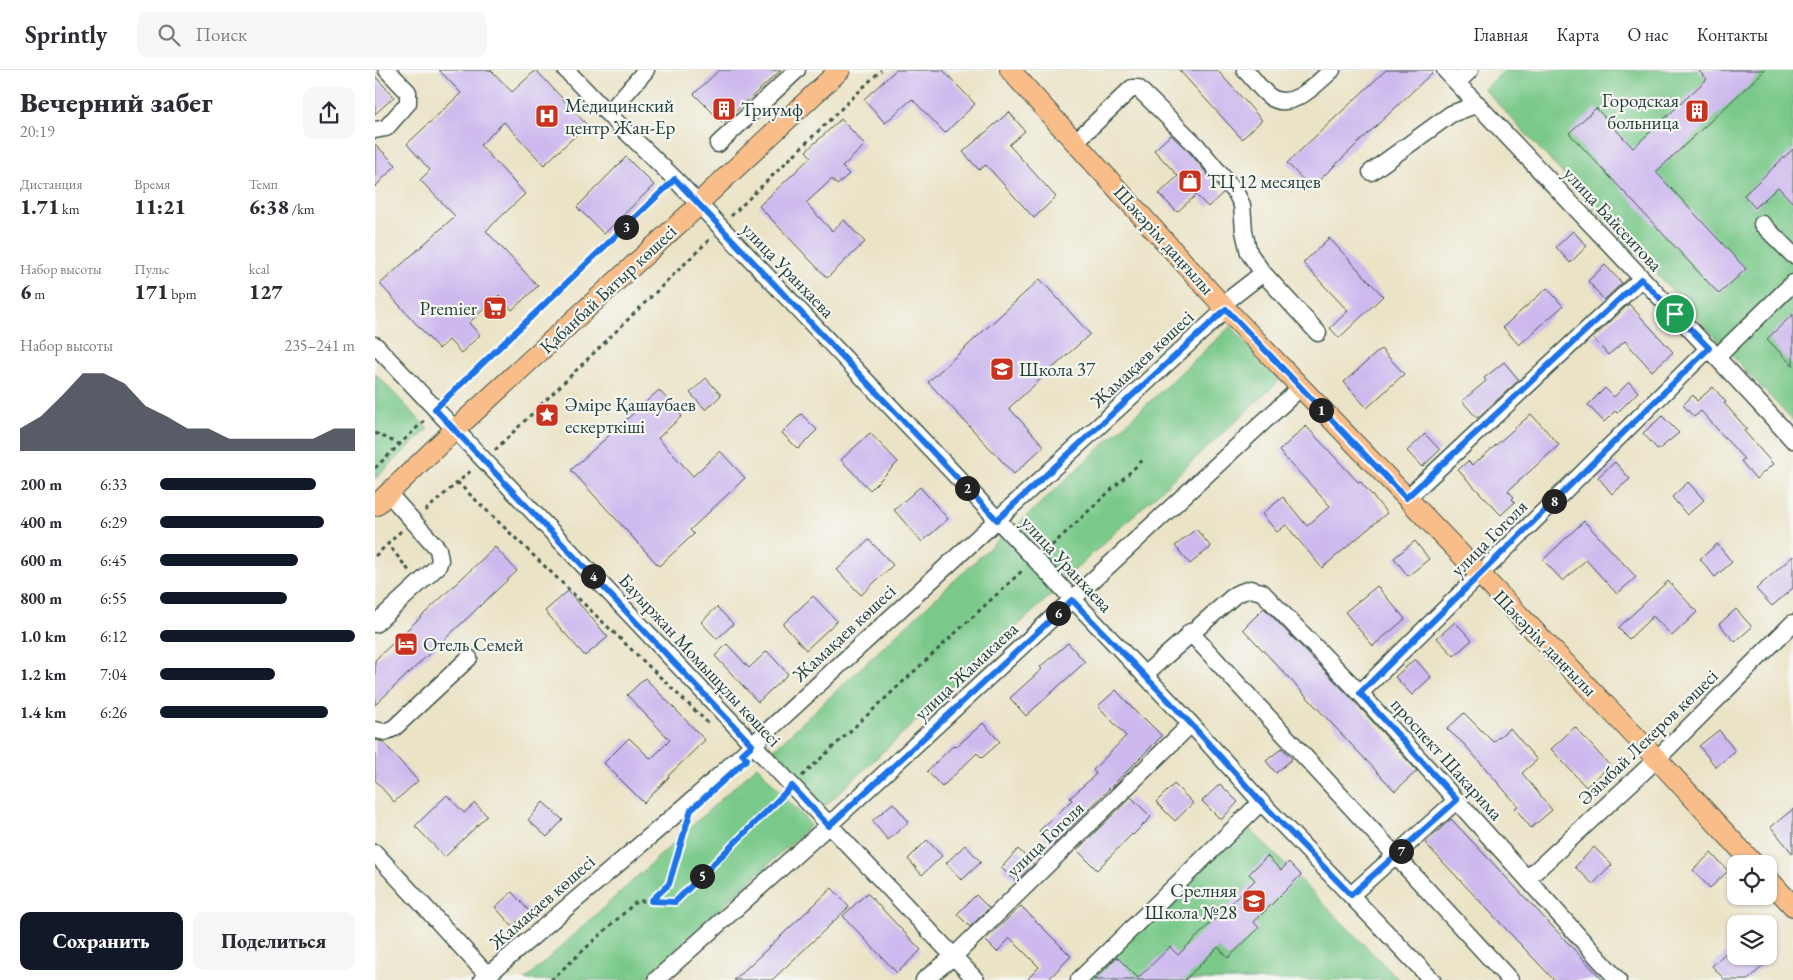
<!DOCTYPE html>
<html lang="ru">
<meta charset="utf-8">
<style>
:root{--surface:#fff;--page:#f7f7f7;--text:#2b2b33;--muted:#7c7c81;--line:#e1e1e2;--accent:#111827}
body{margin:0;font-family:"EB Garamond",serif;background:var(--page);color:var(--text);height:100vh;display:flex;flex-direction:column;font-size:19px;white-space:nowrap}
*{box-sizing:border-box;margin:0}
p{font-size:16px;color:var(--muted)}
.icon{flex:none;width:28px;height:28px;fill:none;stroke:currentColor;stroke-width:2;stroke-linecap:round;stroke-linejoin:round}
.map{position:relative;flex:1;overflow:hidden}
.side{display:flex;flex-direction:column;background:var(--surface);width:375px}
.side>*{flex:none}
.buttons{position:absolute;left:1352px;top:785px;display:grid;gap:10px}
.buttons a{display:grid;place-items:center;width:50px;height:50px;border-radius:10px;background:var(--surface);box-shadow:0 1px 4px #0004;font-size:25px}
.pin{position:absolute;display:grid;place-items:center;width:42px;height:42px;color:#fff;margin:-21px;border:2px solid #fff;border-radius:50%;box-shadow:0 1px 5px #0007}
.km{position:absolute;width:25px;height:25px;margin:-12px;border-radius:50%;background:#222;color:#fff;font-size:14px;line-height:25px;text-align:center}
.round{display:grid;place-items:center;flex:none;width:52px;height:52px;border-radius:10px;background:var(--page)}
.summary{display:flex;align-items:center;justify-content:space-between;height:85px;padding:0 20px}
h1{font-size:28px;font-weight:800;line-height:38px}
.figures{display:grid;grid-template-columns:repeat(3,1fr);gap:8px;height:85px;padding:5px 20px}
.figures div{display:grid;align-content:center}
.figures b{font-size:21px;font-weight:800}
.figures small{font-size:14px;font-weight:400}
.figures p{font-size:14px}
.chart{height:140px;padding:10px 20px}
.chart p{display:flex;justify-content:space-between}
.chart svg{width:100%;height:90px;margin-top:5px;fill:var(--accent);opacity:.7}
.cta{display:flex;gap:10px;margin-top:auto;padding:10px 20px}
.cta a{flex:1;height:58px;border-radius:10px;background:var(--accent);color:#fff;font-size:20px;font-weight:800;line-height:58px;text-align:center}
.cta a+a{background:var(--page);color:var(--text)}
ul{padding:0 20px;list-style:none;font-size:16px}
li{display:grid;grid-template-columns:80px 60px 1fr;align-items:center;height:38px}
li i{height:12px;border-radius:6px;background:var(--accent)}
header{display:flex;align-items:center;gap:30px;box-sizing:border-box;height:70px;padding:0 25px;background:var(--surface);border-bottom:1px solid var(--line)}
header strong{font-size:24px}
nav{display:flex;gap:28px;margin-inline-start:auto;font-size:18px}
.search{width:350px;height:45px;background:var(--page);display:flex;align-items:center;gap:12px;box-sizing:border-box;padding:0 18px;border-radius:10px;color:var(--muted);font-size:19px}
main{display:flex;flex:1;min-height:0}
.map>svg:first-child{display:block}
</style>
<header>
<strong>Sprintly</strong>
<div class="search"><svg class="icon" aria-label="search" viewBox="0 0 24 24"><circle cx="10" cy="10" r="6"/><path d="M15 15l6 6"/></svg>Поиск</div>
<nav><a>Главная</a><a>Карта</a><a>О нас</a><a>Контакты</a></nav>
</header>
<main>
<section class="side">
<div class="summary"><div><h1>Вечерний забег</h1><p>20:19</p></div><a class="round"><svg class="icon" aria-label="share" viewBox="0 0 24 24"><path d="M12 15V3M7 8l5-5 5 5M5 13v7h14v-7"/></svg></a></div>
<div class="figures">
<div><p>Дистанция</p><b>1.71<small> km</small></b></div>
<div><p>Время</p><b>11:21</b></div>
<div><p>Темп</p><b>6:38<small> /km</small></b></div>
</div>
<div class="figures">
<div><p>Набор высоты</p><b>6<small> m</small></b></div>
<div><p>Пульс</p><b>171<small> bpm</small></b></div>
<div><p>kcal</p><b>127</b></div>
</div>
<div class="chart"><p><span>Набор высоты</span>235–241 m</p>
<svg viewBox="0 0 160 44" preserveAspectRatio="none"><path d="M0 44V33L10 27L20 17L30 6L40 6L50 11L60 22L70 27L80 33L90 33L100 38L110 38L120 38L130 38L140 38L150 33L160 33V44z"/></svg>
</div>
<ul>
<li><b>200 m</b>6:33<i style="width:80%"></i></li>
<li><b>400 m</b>6:29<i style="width:84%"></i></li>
<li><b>600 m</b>6:45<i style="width:71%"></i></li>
<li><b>800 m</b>6:55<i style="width:65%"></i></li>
<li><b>1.0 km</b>6:12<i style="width:100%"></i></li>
<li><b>1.2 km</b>7:04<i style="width:59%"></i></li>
<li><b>1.4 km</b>6:26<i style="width:86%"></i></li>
</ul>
<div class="cta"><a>Сохранить</a><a>Поделиться</a></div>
</section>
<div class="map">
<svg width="1418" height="910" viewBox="0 0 1418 910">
<rect width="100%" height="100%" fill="#f6f6f2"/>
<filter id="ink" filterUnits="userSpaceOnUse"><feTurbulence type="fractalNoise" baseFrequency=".02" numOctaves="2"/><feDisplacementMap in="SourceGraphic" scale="10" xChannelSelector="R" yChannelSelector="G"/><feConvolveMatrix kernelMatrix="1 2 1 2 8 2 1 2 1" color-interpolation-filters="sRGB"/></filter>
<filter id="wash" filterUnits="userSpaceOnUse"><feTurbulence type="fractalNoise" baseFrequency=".0096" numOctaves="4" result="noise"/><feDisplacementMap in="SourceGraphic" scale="20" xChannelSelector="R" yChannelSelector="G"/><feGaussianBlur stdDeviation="1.12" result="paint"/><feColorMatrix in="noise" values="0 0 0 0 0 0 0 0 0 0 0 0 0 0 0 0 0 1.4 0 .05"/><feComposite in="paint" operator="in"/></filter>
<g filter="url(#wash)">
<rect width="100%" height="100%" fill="#ebe3c6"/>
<path fill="#7ac98a" stroke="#4c835f" d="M1130,0H1418V351L1109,19Z
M856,256L905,310L690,509L641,456Z
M0,303L53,359L0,409Z
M627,466L679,522L449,737L397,681Z
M382,696L436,755L268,910H150Z
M868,752L1024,910H710Z"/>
<g id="blocks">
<path fill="#cdb9ee" d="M64,0H116L137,22L161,0L212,55L169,95L129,52L105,75L150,124L111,161L163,216L137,240L124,225L94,253L105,265L86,283L74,270L64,279L5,214L80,146L45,110L55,100L32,74L86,23Z
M344,0H406L348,53L319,24Z
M521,0H568L600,34L570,63L537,29L510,53L489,29Z
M804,0H842L887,50L867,69Z
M1011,0H1060L936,118L912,93Z
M1323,0H1390L1281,102L1371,199L1344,224L1194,63L1221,38L1258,78L1332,9Z
M0,6L19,27L0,44Z
M634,42L650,61L634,75L681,127L659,148L611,95L604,100L588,82Z
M466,49L490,75L467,97L474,104L462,115L457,109L431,133L457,161L469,150L490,172L452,208L384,136L436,87L431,81Z
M796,65L815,83L848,123L833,137L821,125L802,142L784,124L803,106L779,80Z
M0,74L21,95L0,117Z
M1418,79V133L1403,117L1380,138L1369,125Z
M251,87L279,115L229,164L202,137Z
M1198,161L1212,176L1195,193L1181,177Z
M954,168L1008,226L964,268L955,258L973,241L928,193Z
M1230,195L1247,213L1229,230L1213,211Z
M665,209L715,264L634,338L669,376L639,404L553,312Z
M1172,218L1188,236L1144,275L1128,257Z
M1254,234L1298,282L1277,301L1250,271L1233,285L1218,268Z
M1418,244V296L1392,269Z
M1006,279L1029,304L992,338L969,312Z
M1129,292L1144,310L1102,348L1087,331L1111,311L1109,308Z
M331,308L346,325L331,340L315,323Z
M1254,312L1263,322L1242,343L1240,341L1229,352L1213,335L1230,318L1239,327Z
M1338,317L1351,332L1349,333L1372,359L1369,361L1398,394L1381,409L1366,391L1369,389L1326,341L1319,347L1308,335L1318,325L1322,331Z
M284,320L307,346L283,368L318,406L345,381L370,408L315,460L319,464L284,496L196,400Z
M426,344L442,360L423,379L407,363Z
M1156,344L1184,375L1133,421L1139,427L1137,429L1140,432L1126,445L1083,400L1093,391L1097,395L1103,389L1104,390Z
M1287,346L1304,363L1283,380L1268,363Z
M931,356L983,412L985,411L1012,443L947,498L911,455L902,462L887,444L908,427L932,456L955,436L904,381Z
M495,363L523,392L495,420L466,390Z
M1050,364L1065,380L1047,397L1032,381Z
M1240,392L1255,409L1237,424L1223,407Z
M1313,412L1329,430L1312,445L1297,427Z
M545,417L573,449L547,472L519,440Z
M1209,451L1261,507L1242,524L1211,490L1188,511L1168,490Z
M821,459L836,477L815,494L800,476Z
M494,470L518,495L486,525L462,500Z
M1040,471L1054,489L1033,506L1019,488Z
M1342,474L1357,492L1340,507L1325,489Z
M120,477L142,501L0,635V590Z
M1418,486V518L1397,536L1381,519Z
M1293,511L1322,542L1297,566L1278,546L1254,569L1243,558Z
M1002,516L1030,549L998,576L970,542Z
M193,521L233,567L210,586L170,541Z
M438,526L462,551L431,580L408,554Z
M342,537L358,554L342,569L326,552Z
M889,538L978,630L1042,701L1020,721L868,559Z
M1361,539L1377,557L1360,572L1344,554Z
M1080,552L1097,570L1079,586L1062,568Z
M693,573L710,592L651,646L635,628L667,599L665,597Z
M352,574L374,598L392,581L413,604L383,632L340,586Z
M1040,589L1056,607L1037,625L1020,607Z
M270,608L330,670L293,706L294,707L269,733L229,693L254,668L276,689L295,670L252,625Z
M741,620L768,650L769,648L787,666L678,775L664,761L697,730L695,728L721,704L718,700L751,666L723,636Z
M1089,643L1118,672L1135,658L1162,690L1147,703L1177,740L1156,758L1140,738L1143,736L1090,675L1072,659Z
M608,653L625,672L607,688L602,683L567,717L552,701L579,675L581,677Z
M1200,657L1235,696L1211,717L1176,679Z
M1344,660L1360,681L1341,697L1324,676Z
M0,670L8,672L43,711L19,732L0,710Z
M907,678L917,689L901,703L891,691Z
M799,714L818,733L800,751L781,732Z
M845,714L863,732L846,750L827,731Z
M72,725L89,743L100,733L112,746L70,787L40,756Z
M756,727L776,747L758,765L757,764L722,800L702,780Z
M168,732L188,750L172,767L153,750Z
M518,733L534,752L513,770L497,751Z
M1418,739V784L1396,757Z
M1076,749L1228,910H1179L1050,773Z
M552,770L567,786L547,805L533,789Z
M590,775L606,792L587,810L571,793Z
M1219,777L1237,795L1218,814L1200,797Z
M643,779L659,794L641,811L626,798Z
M1336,783L1353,801L1335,818L1318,800Z
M892,786L906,800L914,792L926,805L879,852L884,858L853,888L843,877L810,910H719L742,887L763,908L795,877L803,885L880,810L874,804Z
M457,818L474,837L397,910H359Z
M137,822L154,841L137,856L120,837Z
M492,823L546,880L522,903L468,846Z
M601,825L614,838L595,857L582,844Z
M646,836L696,886L673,910H652L664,897L635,868L622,882L610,870Z
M1361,873V886H1398L1373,910H1350L1337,896Z"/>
</g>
</g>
<g filter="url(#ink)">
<use href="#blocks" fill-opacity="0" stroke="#3e564a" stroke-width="1"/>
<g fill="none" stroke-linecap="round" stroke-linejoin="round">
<g stroke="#3e564a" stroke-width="19">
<path id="minor" d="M191,0L233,44L300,109L816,654L886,732L1057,910
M870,0C878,8 885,19 894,26C916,43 942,13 957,0
M1070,0C1186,124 1304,245 1418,370
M1082,13L1095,0
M233,44L271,0
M0,60L11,58L33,33V22L12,0
M700,72L757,18H763L822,76L861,123L867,135L869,161L874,183L888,203L943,263
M343,74L422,0
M996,102L1076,44L1103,34
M1387,154L1418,185
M847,235L888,203
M0,275L601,910
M1342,287L1418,213
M1031,429L1266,209
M0,554L63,496L65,490L63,479L13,423
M815,562L1135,910
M769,605L861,524L875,519L887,522L985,623L1243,910
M985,623L1334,278
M0,660L10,662L19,658L94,588
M0,783L117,910
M1153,808L1282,689L1418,553
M976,825L1082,730
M107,910L321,727L851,239
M281,910L454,755L925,318
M549,910L578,887L816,654
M704,910L886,732"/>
</g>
<g stroke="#3e564a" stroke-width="22">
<path id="major" d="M635,0L847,235L1282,689L1379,794
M0,436L72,367L324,135L332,125L465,0
M1394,810L1418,836"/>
</g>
<path stroke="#3e564a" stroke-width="3" stroke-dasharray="4 4" stroke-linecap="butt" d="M356,146L506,0
M71,329L289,120
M0,363L24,374
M120,380L337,167
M0,398L51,349
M82,412L334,654
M50,441L98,399
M26,461L13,474L35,502
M671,481L769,389
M0,486L13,474
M427,706L649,499
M277,831L299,832L407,726
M176,910L262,831H276L294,813L311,758"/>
<use href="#minor" stroke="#fff" stroke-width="16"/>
<use href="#major" stroke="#f8bd89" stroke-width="20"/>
</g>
</g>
<g fill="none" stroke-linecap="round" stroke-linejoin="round" filter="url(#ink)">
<g stroke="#fff" stroke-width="10">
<path id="route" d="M300,109L622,450L851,239L1031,428L1266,209L1334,278L985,623L1082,730L976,825L886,732L816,654L697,530L454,756L417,716L300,832L276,831L294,814L316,740L372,689L367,684L377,675L60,339Z"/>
</g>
<use href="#route" stroke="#1a73e8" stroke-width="6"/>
</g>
<defs>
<g id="building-square" transform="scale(1.25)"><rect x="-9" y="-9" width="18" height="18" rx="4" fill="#c8321e" stroke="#f6f6f2"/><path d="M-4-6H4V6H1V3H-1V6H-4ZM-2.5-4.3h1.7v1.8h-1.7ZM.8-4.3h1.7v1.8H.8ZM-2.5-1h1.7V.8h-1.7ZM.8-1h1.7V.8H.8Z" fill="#fff"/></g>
<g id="hospital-square" transform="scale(1.25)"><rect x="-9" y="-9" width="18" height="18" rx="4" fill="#c8321e" stroke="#f6f6f2"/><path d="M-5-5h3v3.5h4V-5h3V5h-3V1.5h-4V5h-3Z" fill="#fff"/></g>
<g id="shop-square" transform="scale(1.25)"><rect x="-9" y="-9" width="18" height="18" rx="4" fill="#c8321e" stroke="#f6f6f2"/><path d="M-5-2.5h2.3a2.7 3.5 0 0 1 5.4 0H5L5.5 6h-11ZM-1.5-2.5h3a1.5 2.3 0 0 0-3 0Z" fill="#fff"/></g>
<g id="supermarket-square" transform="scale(1.25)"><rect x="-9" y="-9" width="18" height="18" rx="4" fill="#c8321e" stroke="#f6f6f2"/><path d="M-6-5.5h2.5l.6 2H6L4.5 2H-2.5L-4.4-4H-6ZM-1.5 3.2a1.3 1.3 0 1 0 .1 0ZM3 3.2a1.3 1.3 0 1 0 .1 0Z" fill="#fff"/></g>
<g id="school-square" transform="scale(1.25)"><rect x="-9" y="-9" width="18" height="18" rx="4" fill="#c8321e" stroke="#f6f6f2"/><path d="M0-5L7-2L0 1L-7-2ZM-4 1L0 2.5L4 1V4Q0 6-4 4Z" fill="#fff"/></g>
<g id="sight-square" transform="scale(1.25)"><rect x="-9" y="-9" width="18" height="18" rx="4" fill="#c8321e" stroke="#f6f6f2"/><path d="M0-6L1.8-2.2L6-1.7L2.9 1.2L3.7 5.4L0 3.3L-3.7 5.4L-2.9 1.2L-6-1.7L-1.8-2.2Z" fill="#fff"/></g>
<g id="hotel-square" transform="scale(1.25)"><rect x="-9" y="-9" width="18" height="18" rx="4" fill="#c8321e" stroke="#f6f6f2"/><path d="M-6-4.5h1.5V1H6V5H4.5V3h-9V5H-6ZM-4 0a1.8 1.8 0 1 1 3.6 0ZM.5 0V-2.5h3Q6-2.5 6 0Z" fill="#fff"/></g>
</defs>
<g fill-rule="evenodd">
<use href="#building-square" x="349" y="39"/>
<use href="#building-square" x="1322" y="41"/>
<use href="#hospital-square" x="172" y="46"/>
<use href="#shop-square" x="815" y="111"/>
<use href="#supermarket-square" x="120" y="238"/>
<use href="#school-square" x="627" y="299"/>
<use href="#sight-square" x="172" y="345"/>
<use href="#hotel-square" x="31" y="574"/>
<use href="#school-square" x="879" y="831"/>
</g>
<g text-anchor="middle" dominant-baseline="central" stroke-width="4.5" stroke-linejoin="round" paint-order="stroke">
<g font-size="19" fill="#1f3d34" stroke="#f6f6f2" text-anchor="start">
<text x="1304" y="30" text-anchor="end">Городская<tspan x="1304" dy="22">больница</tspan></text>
<text x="190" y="35">Медицинский<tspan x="190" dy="22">центр Жан-Ер</tspan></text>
<text x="366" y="39">Триумф</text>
<text x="832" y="111">ТЦ 12 месяцев</text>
<text x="102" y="238" text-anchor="end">Premier</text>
<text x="644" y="299">Школа 37</text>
<text x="190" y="334">Әміре Қашаубаев<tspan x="190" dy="22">ескерткіші</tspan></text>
<text x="48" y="574">Отель Семей</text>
<text x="862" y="820" text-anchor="end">Срелняя<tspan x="862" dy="22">Школа №28</tspan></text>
</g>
<g font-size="19" fill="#1f3d34" stroke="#f6f6f2">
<text transform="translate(1238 149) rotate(47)">улица Байсеитова</text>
<text transform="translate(789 170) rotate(48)">Шәкәрім даңғылы</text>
<text transform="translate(413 200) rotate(46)">улица Уранхаева</text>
<text transform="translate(233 219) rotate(-43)">Қабанбай Батыр көшесі</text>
<text transform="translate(767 289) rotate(-43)">Жамақаев көшесі</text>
<text transform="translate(1114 468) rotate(-45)">улица Гоголя</text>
<text transform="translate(692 494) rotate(47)">улица Уранхаева</text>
<text transform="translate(469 563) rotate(-43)">Жамақаев көшесі</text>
<text transform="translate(1170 573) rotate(46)">Шәкәрім даңғылы</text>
<text transform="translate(325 590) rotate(47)">Бауыржан Момышұлы көшесі</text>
<text transform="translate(591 601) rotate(-43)">улица Жамакаева</text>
<text transform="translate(1273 667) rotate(-44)">Әзімбай Лекеров көшесі</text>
<text transform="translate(1072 689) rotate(48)">проспект Шакарима</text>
<text transform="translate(670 769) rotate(-44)">улица Гоголя</text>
<text transform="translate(167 832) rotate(-41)">Жамақаев көшесі</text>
</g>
</g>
</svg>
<div class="buttons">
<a><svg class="icon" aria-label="locate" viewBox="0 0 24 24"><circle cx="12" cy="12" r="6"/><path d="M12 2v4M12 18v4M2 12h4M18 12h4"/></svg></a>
<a><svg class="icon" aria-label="layers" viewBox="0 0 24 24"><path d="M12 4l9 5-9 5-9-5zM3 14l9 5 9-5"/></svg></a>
</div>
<div class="pin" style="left:1300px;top:244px;background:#1e9e55"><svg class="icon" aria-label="arrive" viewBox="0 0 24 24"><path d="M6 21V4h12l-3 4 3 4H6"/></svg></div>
<b class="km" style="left:946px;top:340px">1</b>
<b class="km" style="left:592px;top:418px">2</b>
<b class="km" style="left:251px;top:157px">3</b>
<b class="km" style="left:218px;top:506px">4</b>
<b class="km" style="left:327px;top:806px">5</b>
<b class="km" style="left:683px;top:543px">6</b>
<b class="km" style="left:1026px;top:781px">7</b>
<b class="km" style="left:1179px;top:431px">8</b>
</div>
</main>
